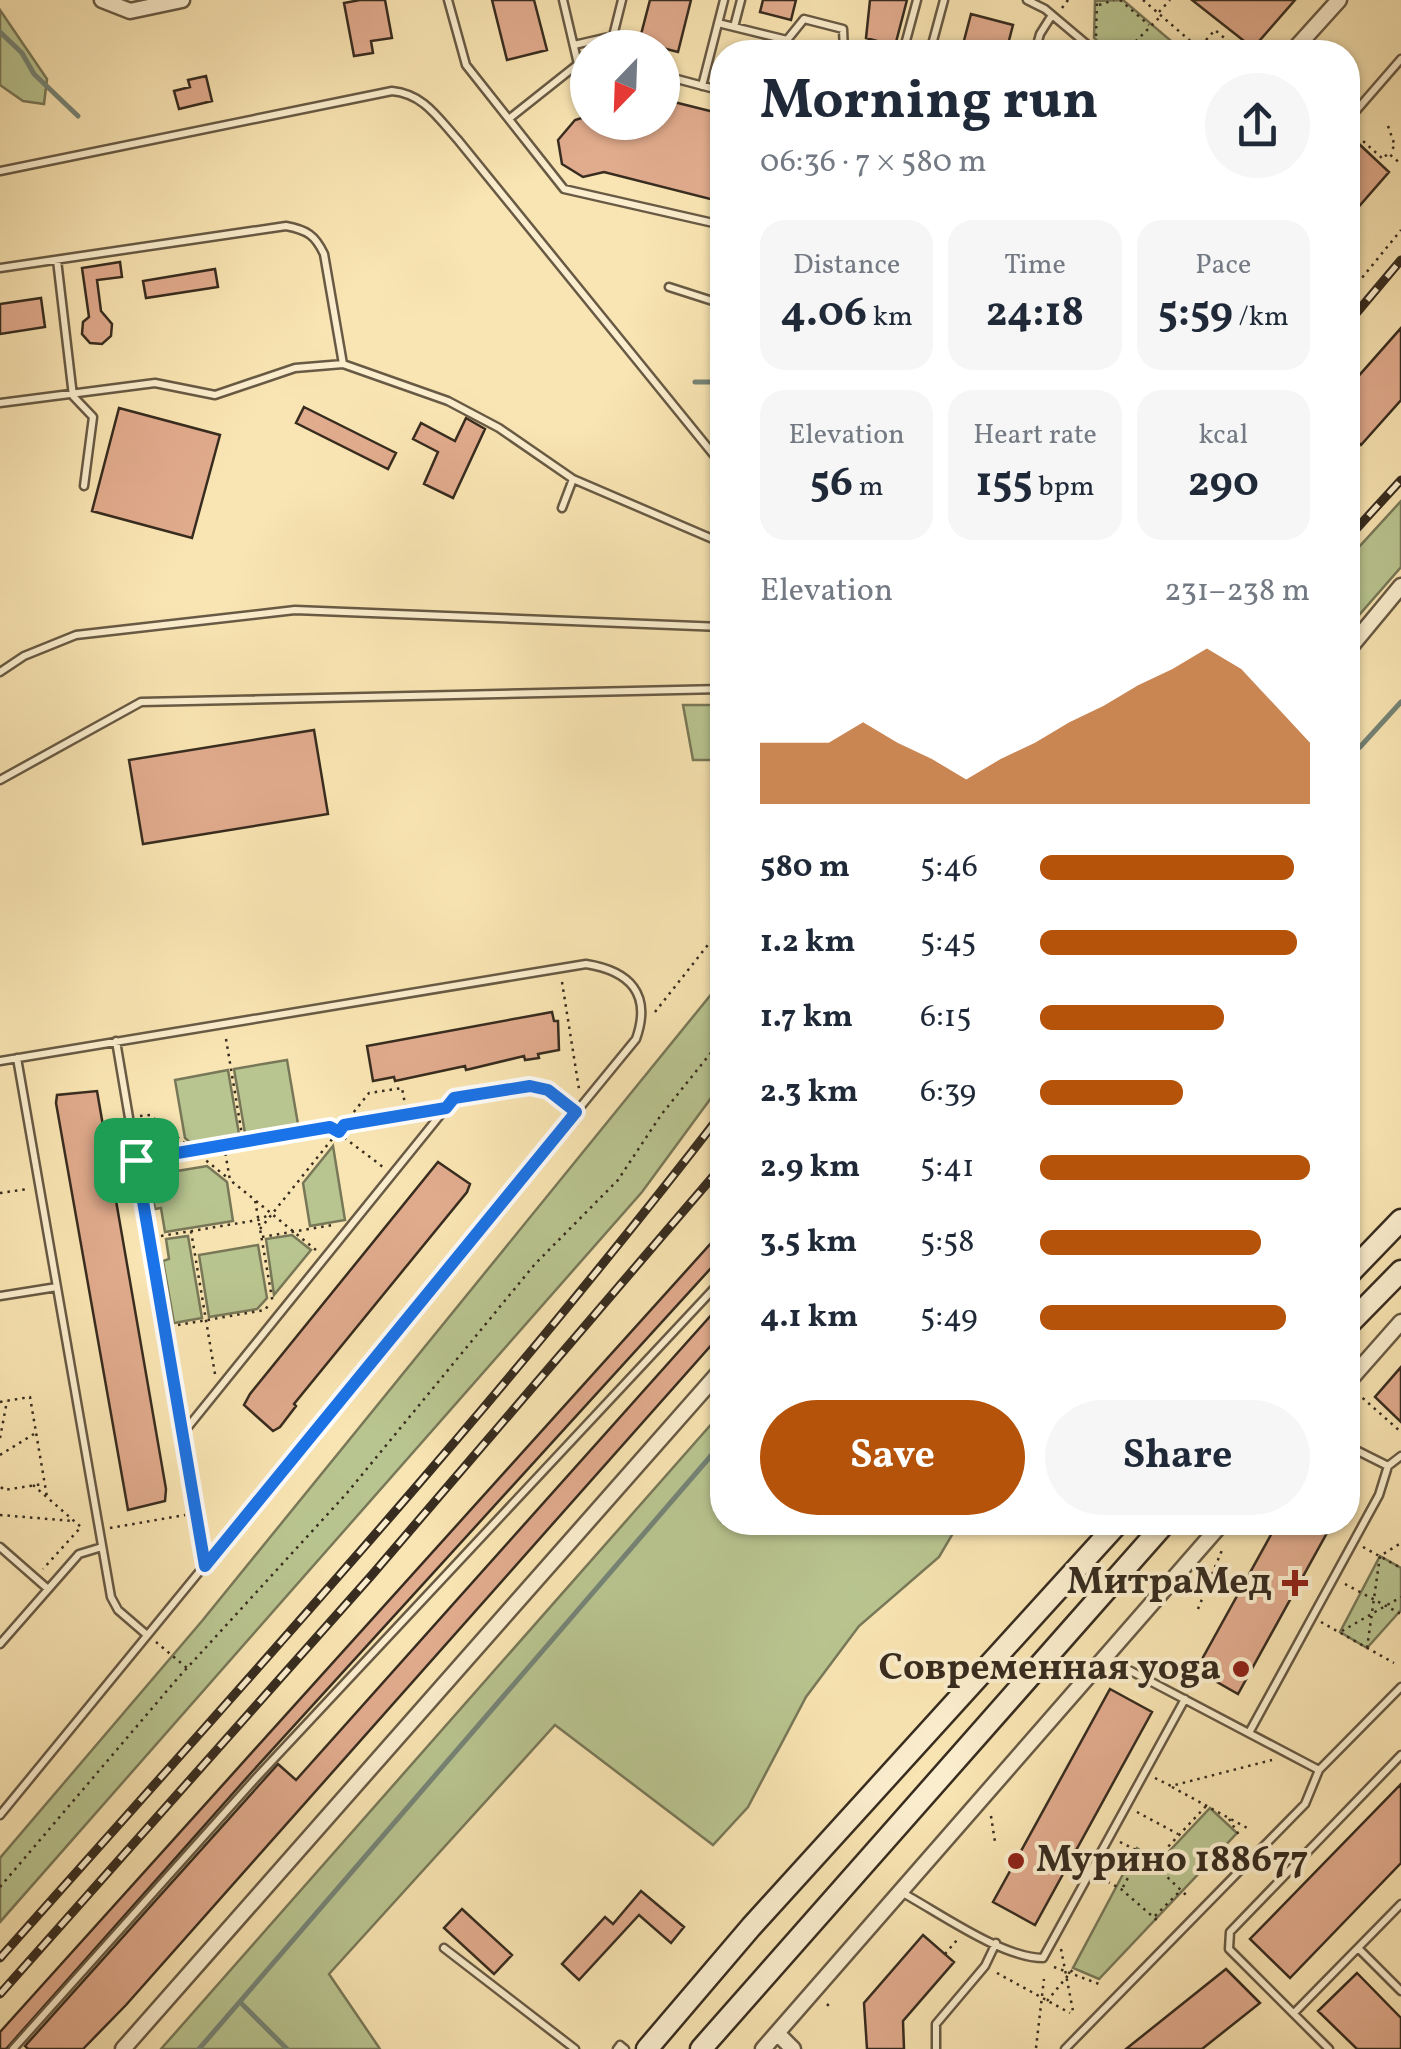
<!DOCTYPE html>
<meta charset="utf-8">
<style>
:root{--surface:#fff;--page:#f6f6f7;--text:#1f2937;--muted:#747a83;--accent:#b45309}
body{margin:0;font-family:Vollkorn,serif;background:var(--page);color:var(--text);height:100vh;display:flex;flex-direction:column;font-size:38px;white-space:nowrap}
*{box-sizing:border-box;margin:0}
p{font-size:32px;color:var(--muted)}
.icon{flex:none;width:55px;height:55px;fill:none;stroke:currentColor;stroke-width:2;stroke-linecap:round;stroke-linejoin:round}
.map{position:relative;flex:1;overflow:hidden}
.sheet{position:absolute;left:710px;top:40px;width:650px;height:1495px;display:flex;flex-direction:column;background:var(--surface);border-radius:40px;box-shadow:0 2px 8px #0004}
.sheet>*{flex:none}
.needle{width:65px;rotate:203deg}
.tools{position:absolute;left:570px;top:30px;display:grid;gap:20px}
.tools a{display:grid;place-items:center;width:110px;height:110px;border-radius:50%;background:var(--surface);box-shadow:0 2px 8px #0004;font-size:50px}
.pin{position:absolute;display:grid;place-items:center;width:85px;height:85px;color:#fff;margin:-42px;border-radius:20px;box-shadow:0 5px 15px #0006}
.round{display:grid;place-items:center;flex:none;width:105px;height:105px;border-radius:52px;background:var(--page)}
.headline{display:flex;align-items:center;justify-content:space-between;height:170px;padding:0 50px}
h1{font-size:55px;font-weight:700;line-height:75px}
.metrics{display:grid;grid-template-columns:repeat(3,1fr);gap:15px;height:170px;padding:10px 50px}
.metrics div{display:grid;align-content:center;border-radius:25px;background:var(--page);text-align:center}
.metrics b{font-size:42px;font-weight:700}
.metrics small{font-size:28px;font-weight:400}
.metrics p{font-size:28px}
.chart{height:280px;padding:20px 50px}
.chart p{display:flex;justify-content:space-between}
.chart svg{width:100%;height:180px;margin-top:10px;fill:var(--accent);opacity:.7}
.cta{display:flex;gap:20px;margin-top:auto;padding:20px 50px}
.cta a{flex:1;height:115px;border-radius:60px;background:var(--accent);color:#fff;font-size:40px;font-weight:700;line-height:115px;text-align:center}
.cta a+a{background:var(--page);color:var(--text)}
ul{padding:0 50px;list-style:none;font-size:32px}
li{display:grid;grid-template-columns:160px 120px 1fr;align-items:center;height:75px}
li i{height:25px;border-radius:12px;background:var(--accent)}
.map>svg:first-child{display:block}
</style>
<div class="map">
<svg width="1401" height="2049" viewBox="0 0 1401 2049">
<rect width="100%" height="100%" fill="#f9e5b3"/>
<filter id="stains"><feTurbulence type="fractalNoise" baseFrequency=".002" numOctaves="4"/><feColorMatrix values="0 0 0 0 .2 0 0 0 0 .09 0 0 0 0 .02 0 0 0 .5 -.17"/></filter>
<radialGradient id="worn" r=".72"><stop offset=".6" stop-color="#630" stop-opacity="0"/><stop offset="1" stop-color="#630" stop-opacity=".3"/></radialGradient>
<path fill="#b9c590" stroke="#787858" stroke-width="2.5" d="M1123,0L1170,40L1159,52H1111L1094,38L1095,1Z
M0,10L47,79L44,104L23,101L0,85Z
M1401,501V567L1353,622L1348,620V559Z
M683,705H722V760H693Z
M722,981V1083L642,1192L0,1922V1858L202,1621Z
M287,1060L299,1130L246,1139L234,1069Z
M228,1070L240,1140L197,1148L185,1138L175,1080Z
M333,1146L345,1220L310,1226L303,1183Z
M175,1161L177,1171L207,1166L227,1182L233,1221L165,1232L161,1208L155,1209L147,1165Z
M292,1235L311,1250L274,1295L266,1239Z
M188,1236L202,1318L174,1323L163,1261L169,1259L166,1239Z
M258,1245L267,1298L257,1309L209,1317L199,1255Z
M722,1412V1522L959,1523L939,1557L859,1626L806,1697L748,1807L713,1845L555,1725L329,1974L380,2049H161Z
M1380,1556L1401,1568V1610L1367,1648L1340,1632Z
M1210,1808L1237,1833L1099,1979L1073,1968L1137,1848L1158,1863Z"/>
<g fill="none" stroke-linecap="round" stroke-linejoin="round">
<path stroke="#758477" stroke-width="5" d="M0,32L22,53L34,74L78,116
M695,382H722
M1348,756L1360,747L1401,702
M240,2002L287,2049
M199,2049L722,1443"/>
</g>
<path fill="#e1ab8d" stroke="#372c1f" stroke-width="2.5" d="M360,0H385L392,38L371,41L373,53L354,56L344,3Z
M492,0H534L547,50L507,60Z
M650,0H691L678,52L639,42Z
M763,0H796L791,20L760,12Z
M870,0H907L895,46L866,38Z
M1192,0H1295L1253,48Z
M971,14L1013,25L1006,52H961Z
M206,76L212,101L179,109L174,91L190,87L188,80Z
M662,99L722,114V202L604,172L583,177L562,164L558,140L575,120L588,116V122H662Z
M1358,143L1389,172L1348,219V155Z
M120,262L122,277L97,280L101,311L112,324L111,336L102,344L90,343L82,334L83,322L89,317L82,268Z
M215,269L218,287L146,298L143,281Z
M41,298L45,327L0,334V304Z
M1401,328V400L1361,445L1348,431V388Z
M304,407L396,453L388,469L296,423Z
M119,408L220,435L192,538L92,511Z
M466,418L485,429L453,498L424,484L438,452L413,439L421,423L455,441Z
M314,730L328,814L143,844L129,760Z
M552,1012L554,1021H558L559,1050L538,1054L539,1058L525,1060L524,1056L466,1070L465,1066L395,1081L394,1077L373,1081L367,1046Z
M97,1091L166,1489L165,1501L128,1510L56,1103L57,1095Z
M438,1162L470,1184L467,1192L294,1404L296,1406L280,1427L273,1431L244,1405L250,1394Z
M722,1231V1256L251,1773L6,2049H0V2032Z
M722,1303V1333L126,2005L83,2049H28L25,2046L278,1764L296,1780Z
M1401,1367V1422L1375,1397Z
M1278,1522H1333L1238,1694L1196,1670Z
M1110,1689L1152,1712L1035,1925L993,1902Z
M1401,1784V1863L1290,1978L1250,1939Z
M641,1891L684,1927L671,1943L639,1915L579,1980L562,1964L605,1917L613,1924Z
M462,1909L512,1955L494,1974L444,1928Z
M923,1935L954,1962L903,2021L904,2049H867L864,2003Z
M1226,1969L1260,2003L1202,2049H1126Z
M1357,1973L1401,2018V2049H1357L1318,2011Z"/>
<g fill="none" stroke-linecap="round" stroke-linejoin="round">
<g stroke="#685a44" stroke-width="11">
<path id="lane" d="M448,0L466,65L564,189L722,225
M563,0L578,64
M1027,0L1045,9L1096,52
M718,23L787,40L804,19L843,29L844,52
M734,27L741,0
M574,45L613,36L622,0
M903,52L917,0
M930,52L944,0
M1035,52L1040,34L1052,15
M1203,52H1204
M662,75L722,91
M702,86L724,0
M510,118L578,64L588,61
M1348,120L1401,59
M0,171L392,91C424,94 438,118 458,140L722,465
M57,260L73,396L93,417L84,486
M0,268L286,226C307,230 315,235 324,254L343,364L448,401L499,428L573,479L562,508
M669,287L722,304
M0,403L155,383L215,395L295,368L343,364
M573,479L722,543
M0,672L24,656L76,635L295,610L722,627
M0,780L141,702L722,689
M116,1041L205,1566
M17,1058L111,1597L118,1610L147,1635
M0,1061L586,964C630,971 652,994 636,1039L0,1815
M0,1296L57,1287
M183,1433L454,1098L539,1086L576,1113
M1348,1446L1388,1466L1401,1456
M0,1547L48,1589
M0,1644L79,1554L102,1547
M1108,1659L1319,1770
M1250,1731L1379,1495L1388,1466
M901,1892C938,1912 1002,1958 1043,1958L1185,1699
M444,1948L575,2049
M1358,1948L1401,1991
M1294,2013L1401,1904
M13,2049L256,1778L722,1280
M617,2049L620,2045L625,2049
M936,2049V2024L985,1966L996,1943
M1065,2049L1305,1804L1319,1770L1401,1687
M1329,2049L1229,1949L1230,1932L1401,1755"/>
</g>
<g stroke="#685a44" stroke-width="19">
<path id="street" d="M102,0L130,11L182,0
M1292,52L1339,0
M1348,650L1401,586
M1348,1382L1401,1322
M777,2033L793,2049
M123,2049L722,1369
M763,2049L1223,1522"/>
</g>
<g stroke="#372c1f" stroke-width="25">
<path id="secondary" d="M1348,1275L1401,1220
M1348,1325L1401,1271
M647,2049L751,1927L1119,1522
M701,2049L1166,1522"/>
</g>
<path stroke="#372c1f" stroke-width="2.5" stroke-dasharray="2.5 5" stroke-linecap="butt" d="M1120,0L1149,25
M1143,0L1195,45
M1099,5L1114,0
M1062,8L1068,0
M1159,12L1170,0
M1096,36L1097,0
M1206,40L1215,30L1241,52
M1138,44L1148,52
M1058,52L1059,39
M1125,52L1159,18
M1388,126L1395,146L1389,152
M1352,131L1383,159L1388,153L1401,164
M1348,141L1354,134
M1348,295L1401,230
M562,982L579,1089
M655,1012L722,927
M226,1039L243,1141
M140,1116L150,1115L229,1179
M345,1125L426,1111
M224,1146L230,1180L255,1200L273,1304
M148,1158L330,1127L383,1167
M0,1193L28,1189
M256,1201L316,1250
M260,1229L369,1093L402,1088L407,1115
M191,1231L215,1374
M161,1236L258,1220L271,1214
M262,1237L333,1225
M178,1325L265,1310L270,1303
M1357,1393L1401,1432
M0,1402L30,1397L47,1497
M0,1438L7,1401
M0,1455L34,1434
M33,1485L81,1527L43,1569
M1,1487L4,1490L43,1484
M0,1515L73,1521
M110,1528L185,1515
M1363,1547L1401,1568
M1345,1584L1401,1614
M1198,1609L1222,1550
M1321,1622L1394,1663
M1342,1631L1401,1597
M156,1642L187,1668
M1367,1648L1380,1556L1401,1543
M1155,1778L1171,1786L1272,1760
M1172,1787L1249,1829
M1137,1812L1178,1834
M991,1816L995,1842
M1229,1819L1241,1838
M1120,1842L1142,1853L1186,1895
M1153,1863L1206,1806
M1101,1878L1121,1889L1159,1922
M0,1887L177,1679L347,1493L535,1264L618,1180L661,1115L722,1039
M1123,1887L1141,1854
M1155,1916L1181,1890
M1061,1949L1073,2011
M945,1954L957,1940
M1054,1967L1099,1984
M997,1973L1070,2013
M1047,2001L1074,1968
M827,2004L831,2008
M1036,2048L1044,1979"/>
<use href="#lane" stroke="#fbeece" stroke-width="6"/>
<use href="#street" stroke="#fbeece" stroke-width="14"/>
<use href="#secondary" stroke="#fbeece" stroke-width="20"/>
<g stroke="#372c1f" stroke-width="9">
<path id="rail" d="M1348,323L1401,260
M1348,538L1401,480
M0,1958C246,1681 496,1407 722,1113
M0,1994L371,1576L722,1166"/>
</g>
<use href="#rail" stroke="#fbeece" stroke-width="5" stroke-dasharray="15" stroke-linecap="butt"/>
</g>
<g fill="none" stroke-linecap="round" stroke-linejoin="round">
<g stroke="#fff" stroke-width="20">
<path id="route" d="M530,1086L548,1090L576,1112L205,1566L136,1160L330,1127L339,1132L344,1125L446,1108L454,1098Z"/>
</g>
<use href="#route" stroke="#1a73e8" stroke-width="12"/>
</g>
<g fill="#8f2418" stroke="#fbeece" stroke-width="4">
<path d="M1290 1568h10v10h10v10h-10v10h-10v-10h-10v-10h10z"/>
<circle cx="1241" cy="1669" r="10"/>
<circle cx="1016" cy="1861" r="10"/>
</g>
<g text-anchor="middle" dominant-baseline="central" stroke-width="8" stroke-linejoin="round" paint-order="stroke">
<g font-size="38" font-weight="bold" fill="#372c1f" stroke="#fbeece" text-anchor="end">
<text x="1272" y="1583">МитраМед</text>
<text x="1221" y="1669">Современная yoga</text>
<text x="1036" y="1861" text-anchor="start">Мурино 188677</text>
</g>
</g>
<rect width="100%" height="100%" filter="url(#stains)"/>
<rect width="100%" height="100%" fill="url(#worn)"/>
</svg>
<div class="tools">
<a><svg class="needle" viewBox="-14 -14 28 28"><path d="M0-13l5 13h-10z" fill="#e53935"/><path d="M0 13l5-13h-10z" fill="#747a83"/></svg></a>
</div>
<div class="pin" style="left:136px;top:1160px;background:#1e9e55"><svg class="icon" aria-label="arrive" viewBox="0 0 24 24"><path d="M6 21V4h12l-3 4 3 4H6"/></svg></div>
<section class="sheet">
<div class="headline"><div><h1>Morning run</h1><p>06:36 · 7 × 580 m</p></div><a class="round"><svg class="icon" aria-label="share" viewBox="0 0 24 24"><path d="M12 15V3M7 8l5-5 5 5M5 13v7h14v-7"/></svg></a></div>
<div class="metrics">
<div><p>Distance</p><b>4.06<small> km</small></b></div>
<div><p>Time</p><b>24:18</b></div>
<div><p>Pace</p><b>5:59<small> /km</small></b></div>
</div>
<div class="metrics">
<div><p>Elevation</p><b>56<small> m</small></b></div>
<div><p>Heart rate</p><b>155<small> bpm</small></b></div>
<div><p>kcal</p><b>290</b></div>
</div>
<div class="chart"><p><span>Elevation</span>231–238 m</p>
<svg viewBox="0 0 160 44" preserveAspectRatio="none"><path d="M0 44V29L10 29L20 29L30 24L40 29L50 33L60 38L70 33L80 29L90 24L100 20L110 15L120 11L130 6L140 11L150 20L160 29V44z"/></svg>
</div>
<ul>
<li><b>580 m</b>5:46<i style="width:94%"></i></li>
<li><b>1.2 km</b>5:45<i style="width:95%"></i></li>
<li><b>1.7 km</b>6:15<i style="width:68%"></i></li>
<li><b>2.3 km</b>6:39<i style="width:53%"></i></li>
<li><b>2.9 km</b>5:41<i style="width:100%"></i></li>
<li><b>3.5 km</b>5:58<i style="width:82%"></i></li>
<li><b>4.1 km</b>5:49<i style="width:91%"></i></li>
</ul>
<div class="cta"><a>Save</a><a>Share</a></div>
</section>
</div>
